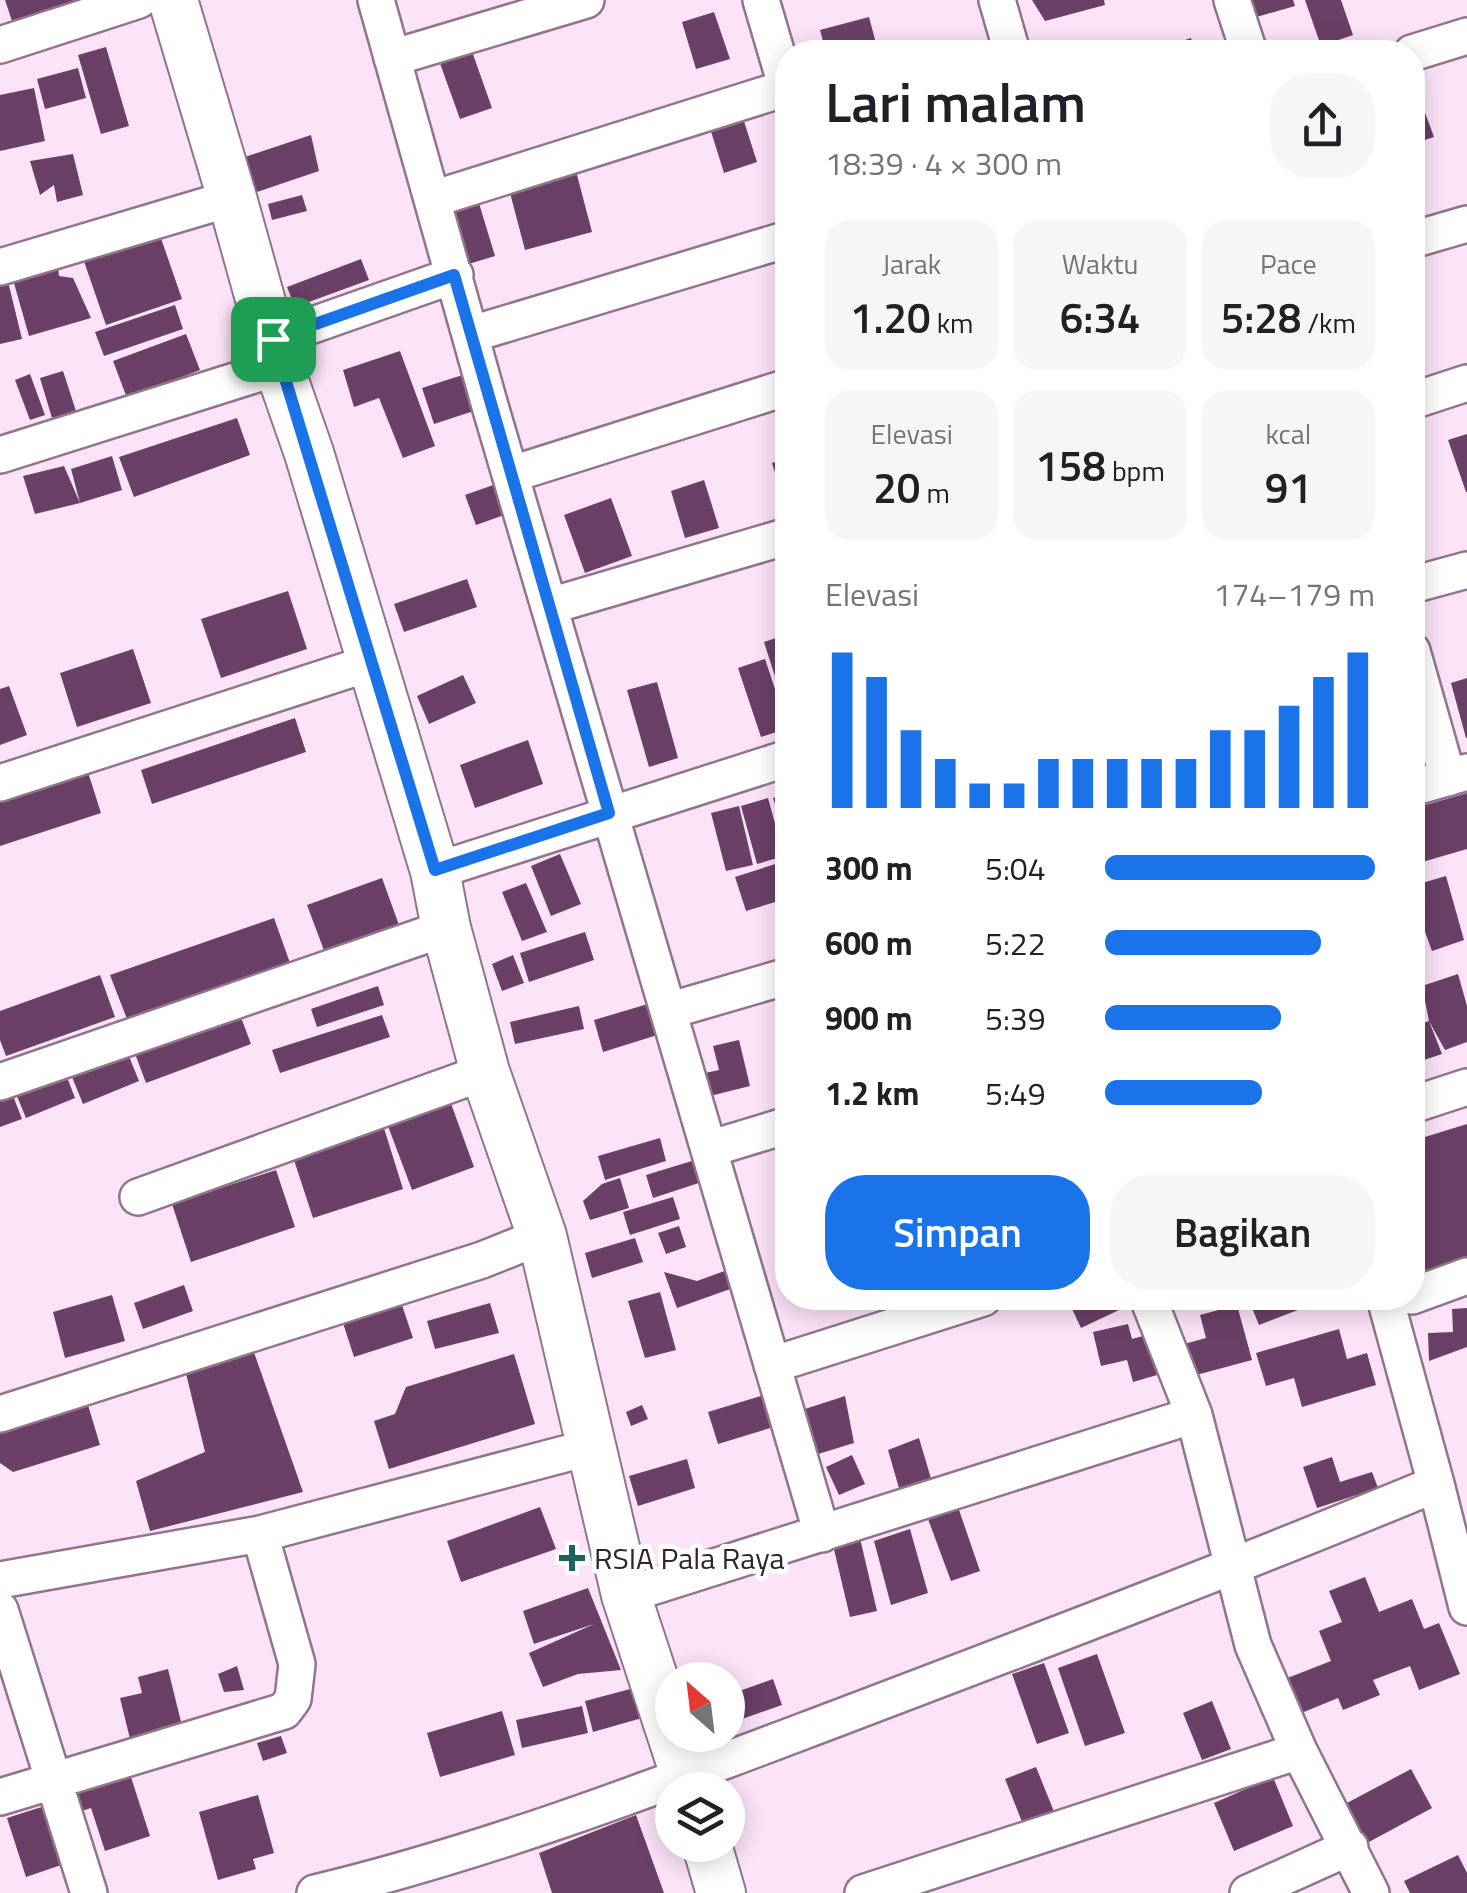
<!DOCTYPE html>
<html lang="id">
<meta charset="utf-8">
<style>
:root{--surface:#fff;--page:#f6f6f6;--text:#202124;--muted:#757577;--accent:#1a73e8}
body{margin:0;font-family:"Titillium Web",sans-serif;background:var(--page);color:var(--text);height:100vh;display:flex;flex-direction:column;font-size:38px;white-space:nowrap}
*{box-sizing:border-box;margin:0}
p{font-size:32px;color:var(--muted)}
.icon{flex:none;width:55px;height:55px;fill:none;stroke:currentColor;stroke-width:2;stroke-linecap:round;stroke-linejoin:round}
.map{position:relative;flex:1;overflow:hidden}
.panel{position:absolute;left:775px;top:40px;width:650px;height:1270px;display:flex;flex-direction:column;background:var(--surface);border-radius:40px;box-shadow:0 5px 25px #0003}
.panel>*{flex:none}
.needle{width:65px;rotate:332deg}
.buttons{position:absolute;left:655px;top:1662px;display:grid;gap:20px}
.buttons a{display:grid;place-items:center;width:90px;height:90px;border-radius:50%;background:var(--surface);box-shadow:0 5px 25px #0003;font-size:50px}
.pin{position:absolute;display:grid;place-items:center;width:85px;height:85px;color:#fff;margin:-42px;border-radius:20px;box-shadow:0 5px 15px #0006}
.round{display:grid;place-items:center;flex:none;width:105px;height:105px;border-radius:40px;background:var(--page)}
.headline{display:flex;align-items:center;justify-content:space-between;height:170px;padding:0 50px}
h1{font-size:55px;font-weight:600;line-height:75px}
.metrics{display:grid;grid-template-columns:repeat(3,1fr);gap:15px;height:170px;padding:10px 50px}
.metrics div{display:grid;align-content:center;border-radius:25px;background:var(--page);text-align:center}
.metrics b{font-size:42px;font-weight:600}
.metrics small{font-size:28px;font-weight:400}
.metrics p{font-size:28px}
.chart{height:280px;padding:20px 50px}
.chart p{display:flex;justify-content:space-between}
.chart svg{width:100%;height:180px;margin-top:10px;stroke:var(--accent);stroke-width:6}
.cta{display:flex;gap:20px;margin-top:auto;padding:20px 50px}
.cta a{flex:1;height:115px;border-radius:40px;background:var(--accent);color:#fff;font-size:40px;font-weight:600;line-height:115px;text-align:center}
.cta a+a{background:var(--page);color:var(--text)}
ul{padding:0 50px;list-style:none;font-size:32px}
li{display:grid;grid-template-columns:160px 120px 1fr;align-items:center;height:75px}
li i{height:25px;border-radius:12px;background:var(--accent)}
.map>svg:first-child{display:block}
</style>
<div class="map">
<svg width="1467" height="1893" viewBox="0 0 1467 1893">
<rect width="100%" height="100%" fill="#fce3f8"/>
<path fill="#6b4067" d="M5,0H93L15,30Z
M1032,0H1104L1105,5L1045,21Z
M1241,0H1293L1295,6L1246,20Z
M1305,0H1341L1353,35L1321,46Z
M714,12L730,59L696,69L682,22Z
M869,17L877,47L857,52H826L820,30Z
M1191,38L1195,52H1159L1158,49Z
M469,43L492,108L460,119L437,55Z
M106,47L129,126L101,134L78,55Z
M78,68L86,98L45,109L37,79Z
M1412,77L1434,137L1412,144Z
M34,88L45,141L0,151V95Z
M742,115L757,162L724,173L709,125Z
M311,135L319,171L254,193L242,158Z
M73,154L83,195L57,202L54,185L40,195L30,161Z
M576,171L592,232L525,250L509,189Z
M302,195L307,211L272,220L268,204Z
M478,200L495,256L462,266L446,210Z
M155,221L182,299L106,325L79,247Z
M57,254L59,276L73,278L91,318L29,336L10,269Z
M361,259L369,280L295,307L287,287Z
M5,269L22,339L0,344V271Z
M175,305L183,329L104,356L95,332Z
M186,334L200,370L127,398L113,361Z
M400,351L435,446L403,458L379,398L354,407L343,370Z
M63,371L76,411L52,418L40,378Z
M475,371L486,407L434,424L422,388Z
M30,374L45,415L30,420L15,380Z
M237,418L250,455L134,497L119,457Z
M1467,434V492H1466L1448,440Z
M112,456L122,490L80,503L35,514L23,476L64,466L80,503L71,469Z
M788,458V511H787L772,463Z
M704,480L719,528L685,538L671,491Z
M496,484L507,514L476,525L465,495Z
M611,498L632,556L585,573L564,515Z
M467,579L477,607L404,632L394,604Z
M288,591L307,649L221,678L201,619Z
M788,634V686L779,689L764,642Z
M133,649L151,703L77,727L60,673Z
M765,659L788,728L761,737L738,668Z
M463,675L476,703L429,724L417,696Z
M1467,678V738H1466L1451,683Z
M657,682L678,758L649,767L627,690Z
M9,686L27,735L0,745V689Z
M295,718L306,752L152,804L141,770Z
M528,740L543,784L475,808L460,765Z
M87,769L101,813L0,846V798Z
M788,793V840H787L773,798Z
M1467,793V849L1412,865V809Z
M768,798L784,856L757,864L741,806Z
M739,806L753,865L726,871L711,813Z
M560,854L581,904L551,916L531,866Z
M785,861L788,898L746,911L735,877Z
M1446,876L1464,940L1432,951L1412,896V886Z
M382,878L399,925L325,953L307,905Z
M526,883L547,932L522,941L502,892Z
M274,918L290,963L127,1019L110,975Z
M585,932L594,960L529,982L520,953Z
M513,955L524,983L502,991L492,964Z
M1458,974L1467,1006V1042L1445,1050L1429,1021L1442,1054L1418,1062L1425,1080L1412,1085V1027L1429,1021L1422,986Z
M100,975L115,1017L6,1056L0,1040V1011Z
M378,986L384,1005L317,1027L311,1009Z
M658,1001L667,1032L603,1052L594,1020Z
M236,1004L251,1044L146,1083L131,1043Z
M579,1006L584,1029L515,1044L510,1022Z
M382,1015L390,1037L280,1073L272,1050Z
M739,1040L750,1086L702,1098L696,1075L719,1070L713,1046Z
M124,1044L139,1081L83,1104L68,1067Z
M62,1064L75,1098L26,1118L12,1084Z
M8,1083L22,1119L0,1127V1086Z
M445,1087L474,1167L412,1190L382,1110Z
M1467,1124V1262L1412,1280V1141Z
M383,1125L403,1189L313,1218L292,1154Z
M660,1138L666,1161L605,1180L598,1156Z
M705,1157L711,1179L653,1198L646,1175Z
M276,1170L295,1227L191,1262L172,1204Z
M620,1178L629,1208L590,1220L583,1201L602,1184Z
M673,1197L680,1219L630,1235L623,1212Z
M679,1226L686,1247L666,1254L658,1233Z
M635,1238L643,1262L592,1278L585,1253Z
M741,1265L747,1283L677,1308L664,1272L697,1281Z
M184,1285L193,1311L143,1329L134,1303Z
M660,1292L676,1350L645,1358L628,1301Z
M112,1295L125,1341L65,1358L53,1312Z
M1067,1298H1136L1138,1301L1081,1328Z
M1248,1298H1329L1259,1325Z
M490,1303L499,1333L435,1349L427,1321Z
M402,1305L413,1338L354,1357L343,1323Z
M1237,1305L1252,1360L1185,1378L1177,1346L1206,1338L1200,1315Z
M1467,1308V1347L1429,1361L1428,1333L1453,1332L1452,1309Z
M1128,1324L1132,1339L1147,1335L1157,1375L1133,1382L1127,1360L1101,1366L1093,1332Z
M1339,1329L1347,1359L1367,1353L1376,1385L1302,1407L1294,1378L1266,1386L1256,1353Z
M250,1341L303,1492L150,1531L136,1481L205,1452L183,1361Z
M514,1354L535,1424L389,1469L374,1421L395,1414L406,1387Z
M771,1393L780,1425L718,1444L708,1412Z
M845,1396L854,1443L815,1455L805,1409Z
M88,1405L100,1445L13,1472L0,1463V1432Z
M642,1405L648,1419L631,1426L626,1412Z
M919,1438L935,1492L903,1502L888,1450Z
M852,1455L865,1484L839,1495L826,1467Z
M1332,1457L1340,1482L1372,1472L1378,1488L1317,1508L1303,1467Z
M687,1459L695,1488L638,1506L629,1476Z
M540,1507L556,1549L461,1582L447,1541Z
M958,1507L980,1571L951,1581L928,1519Z
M910,1529L928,1593L891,1605L874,1541Z
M859,1534L877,1611L850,1617L832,1541Z
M1365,1577L1379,1612L1412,1599L1424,1629L1439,1623L1460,1674L1419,1690L1410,1666L1373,1680L1380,1695L1343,1710L1338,1698L1299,1714L1285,1679L1331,1661L1319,1631L1342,1622L1329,1591Z
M588,1588L621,1670L578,1674L543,1687L529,1653L594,1624L534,1644L523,1611Z
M1097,1654L1125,1733L1085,1746L1058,1668Z
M1044,1663L1069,1733L1037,1744L1012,1674Z
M237,1666L244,1690L224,1692L218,1674Z
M168,1669L183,1730L131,1743L120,1698L142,1693L138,1677Z
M773,1679L782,1705L728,1724V1695Z
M634,1688L642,1718L593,1732L585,1701Z
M1212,1701L1231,1749L1202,1760L1183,1713Z
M582,1706L588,1733L522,1748L516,1720Z
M502,1711L515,1755L440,1777L427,1733Z
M281,1736L287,1753L263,1761L257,1743Z
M1036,1767L1055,1814L1024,1827L1005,1779Z
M128,1768L150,1836L105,1851L91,1808L82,1811L74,1786Z
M1411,1769L1432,1808L1367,1843L1347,1803Z
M1273,1777L1293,1826L1234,1851L1214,1803Z
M258,1795L274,1853L253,1859L256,1869L218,1880L199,1812Z
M54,1803L73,1861L26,1877L7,1818Z
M636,1815L664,1893H552L539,1853Z
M1458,1855L1467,1873V1893H1410L1404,1881Z"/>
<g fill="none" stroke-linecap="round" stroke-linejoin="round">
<g stroke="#90758c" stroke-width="40">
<path id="street" d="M376,0L490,406L822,1534
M761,0L788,92
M997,0L1012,52
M1232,0L1249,52
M0,45L139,0
M1412,53L1467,36
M392,58L586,0
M433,199L786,88
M1412,240L1467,224
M0,267L232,198
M472,334L788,239
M273,339L455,275
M1412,401L1467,383
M0,455L279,367
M512,474L788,387
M1412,585L1467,570
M550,606L788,536
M1412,651L1448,778
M0,783L373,662
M1412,788L1467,772
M435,871L788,758
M668,1011L788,976
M0,1082L446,928
M1412,1105L1467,1087
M709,1149L788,1125
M138,1197L485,1072
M1412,1296L1467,1276
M1148,1298L1194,1415L1253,1645L1299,1751L1371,1893
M1385,1298L1436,1484
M772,1365L983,1298
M0,1414L482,1260L542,1236
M0,1580L260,1534L591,1447
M626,1595L1194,1415
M0,1610L89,1893
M0,1797L284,1711L293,1699L297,1664L260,1534
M315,1893C494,1850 666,1783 838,1718C1038,1642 1238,1566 1436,1484L1467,1607
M863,1893L1299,1751
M1248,1893L1350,1847"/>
</g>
<g stroke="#90758c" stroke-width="52">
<path id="secondary" d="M173,0L232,198L279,367L309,453L435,871L446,928L485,1072L542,1236L626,1595L690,1790
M707,1845L721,1893"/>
</g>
<use href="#street" stroke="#fff" stroke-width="35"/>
<use href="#secondary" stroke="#fff" stroke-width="48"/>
</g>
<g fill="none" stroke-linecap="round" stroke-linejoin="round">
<g stroke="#fff" stroke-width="20">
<path id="route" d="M454,275L609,813L435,870L273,339Z"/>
</g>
<use href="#route" stroke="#1a73e8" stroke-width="12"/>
</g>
<path fill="#1d655a" stroke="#fff" stroke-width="4" d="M567 1543h10v10h10v10h-10v10h-10v-10h-10v-10h10z"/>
<g text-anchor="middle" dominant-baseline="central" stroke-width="10" stroke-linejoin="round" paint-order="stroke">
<g font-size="30" fill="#30252f" stroke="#fff" text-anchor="start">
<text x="594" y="1558">RSIA Pala Raya</text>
</g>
</g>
</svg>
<div class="buttons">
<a><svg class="needle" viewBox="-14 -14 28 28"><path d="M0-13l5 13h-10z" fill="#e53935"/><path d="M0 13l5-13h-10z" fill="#757577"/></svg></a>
<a><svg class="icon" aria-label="layers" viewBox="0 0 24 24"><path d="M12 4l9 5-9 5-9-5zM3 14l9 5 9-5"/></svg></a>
</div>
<div class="pin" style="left:273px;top:339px;background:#1e9e55"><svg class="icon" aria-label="arrive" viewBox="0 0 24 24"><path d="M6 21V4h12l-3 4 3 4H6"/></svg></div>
<section class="panel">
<div class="headline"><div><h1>Lari malam</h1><p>18:39 · 4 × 300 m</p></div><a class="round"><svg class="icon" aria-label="share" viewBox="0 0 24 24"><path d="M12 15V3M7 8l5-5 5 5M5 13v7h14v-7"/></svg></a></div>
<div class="metrics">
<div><p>Jarak</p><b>1.20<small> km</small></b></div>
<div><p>Waktu</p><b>6:34</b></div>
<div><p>Pace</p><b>5:28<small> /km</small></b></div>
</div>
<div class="metrics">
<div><p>Elevasi</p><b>20<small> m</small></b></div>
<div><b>158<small> bpm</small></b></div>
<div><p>kcal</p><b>91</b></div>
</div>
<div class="chart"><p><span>Elevasi</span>174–179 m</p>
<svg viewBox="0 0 160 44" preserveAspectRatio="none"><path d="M5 44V6M15 44V12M25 44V25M35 44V32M45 44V38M55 44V38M65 44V32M75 44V32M85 44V32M95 44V32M105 44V32M115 44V25M125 44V25M135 44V19M145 44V12M155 44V6"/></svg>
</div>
<ul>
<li><b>300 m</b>5:04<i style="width:100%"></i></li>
<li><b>600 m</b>5:22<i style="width:80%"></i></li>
<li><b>900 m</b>5:39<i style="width:65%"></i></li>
<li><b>1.2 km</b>5:49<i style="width:58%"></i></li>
</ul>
<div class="cta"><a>Simpan</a><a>Bagikan</a></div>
</section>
</div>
